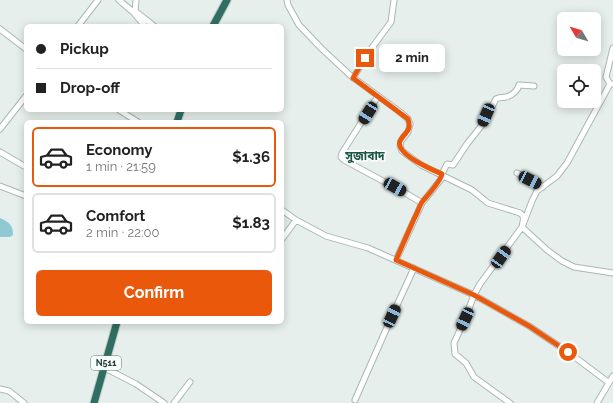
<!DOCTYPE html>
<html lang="en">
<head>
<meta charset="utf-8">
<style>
  body { margin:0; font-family:Raleway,"Noto Sans Bengali",sans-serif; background:#f6f6f6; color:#222; height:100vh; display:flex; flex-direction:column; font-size:15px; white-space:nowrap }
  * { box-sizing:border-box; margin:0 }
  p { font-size:13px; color:#767676 }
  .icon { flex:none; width:22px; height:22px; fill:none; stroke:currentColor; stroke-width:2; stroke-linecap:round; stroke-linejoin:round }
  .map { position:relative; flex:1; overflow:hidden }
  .details { position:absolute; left:24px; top:120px; width:260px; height:204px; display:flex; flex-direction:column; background:#fff; border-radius:6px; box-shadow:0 2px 10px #0003 }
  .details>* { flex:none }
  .hud { position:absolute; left:24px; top:24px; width:260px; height:88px; border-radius:6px; box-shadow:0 2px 10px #0003; display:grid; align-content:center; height:88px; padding:0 12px; background:#fff }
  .needle { width:26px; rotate:308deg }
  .tools { position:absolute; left:557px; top:12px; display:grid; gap:8px }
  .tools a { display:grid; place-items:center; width:44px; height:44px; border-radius:6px; background:#fff; box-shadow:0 2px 10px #0003; font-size:20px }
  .end { position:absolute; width:18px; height:18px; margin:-9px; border:5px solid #ea580c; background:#fff; box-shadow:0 0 0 2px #fff }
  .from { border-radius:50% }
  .bubble { position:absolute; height:28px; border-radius:6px; background:#fff; box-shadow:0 2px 10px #0003; font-size:13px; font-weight:700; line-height:28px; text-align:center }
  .car { position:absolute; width:12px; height:24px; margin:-12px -6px; border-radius:5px; box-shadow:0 0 3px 1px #0007; background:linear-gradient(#222 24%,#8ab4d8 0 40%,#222 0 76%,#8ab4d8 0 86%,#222 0) }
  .hud b { display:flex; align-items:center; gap:14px; height:38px; font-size:15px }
  .hud b+b { border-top:1px solid #e0e0e0 }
  .hud i { width:10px; height:10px; background:#222 }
  ul { padding:7px 0 0; list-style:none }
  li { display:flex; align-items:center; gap:12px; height:60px; margin:0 8px 6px; padding:0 4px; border:2px solid #e0e0e0; border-radius:6px }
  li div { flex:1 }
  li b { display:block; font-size:15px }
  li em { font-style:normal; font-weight:700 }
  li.selected { border-color:#ea580c }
  li>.icon { width:36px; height:36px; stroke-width:1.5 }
  .cta { display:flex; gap:8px; margin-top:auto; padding:8px 12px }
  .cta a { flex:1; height:46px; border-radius:6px; background:#ea580c; color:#fff; font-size:16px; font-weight:700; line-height:46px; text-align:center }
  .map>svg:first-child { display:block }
  .water { fill:#8ec9d4 }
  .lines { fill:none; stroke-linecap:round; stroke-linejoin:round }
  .minor-casing { stroke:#a8b8b2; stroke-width:7 }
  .highway-casing { stroke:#c2cac8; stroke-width:9 }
  .minor { stroke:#fff; stroke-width:5 }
  .highway { stroke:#2f6f62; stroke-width:7 }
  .route { stroke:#ea580c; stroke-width:5 }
  .labels { text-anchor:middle; stroke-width:4; stroke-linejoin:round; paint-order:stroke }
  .shield { fill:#f7fbf9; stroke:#637a73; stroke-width:1 }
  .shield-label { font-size:9px; font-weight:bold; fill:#24423a }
  .quarter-label { font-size:12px; font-weight:bold; fill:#1f5548; stroke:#f7fbf9 }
</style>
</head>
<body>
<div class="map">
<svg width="613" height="403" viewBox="0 0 613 403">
  <rect width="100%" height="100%" fill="#e6efeb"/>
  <path class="water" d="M0 218C9 222 13 225 13 235L10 237H0Z"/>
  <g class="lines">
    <defs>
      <path id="minor" d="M119 0 133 12 145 26
        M136 0 135 11 154 26
        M287 0 288 5 299 25 322 49 351 76 400 112 408 119 410 124 408 132 401 141 400 146 402 151 421 165 472 190 488 203 520 213 524 217 522 227 547 250 562 261 574 267 613 273
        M78 26 98 0
        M0 29 26 49
        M353 78 371 49 391 22 394 0
        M612 84H610L606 77 613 48
        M378 96 342 153 341 157 344 160 407 194 422 203 396 260
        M119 110 138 122
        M0 129 26 96
        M0 152 24 166H26
        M517 173 543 187
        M0 186 26 196
        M422 203 442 178V174L447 164 453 165 467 144 482 125 496 99C500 97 502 98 506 97 512 96 518 90 519 85L534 86
        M282 210 296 220 326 236 368 248 474 295 480 284 522 227 532 201 537 191 557 176 567 163 610 84
        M282 239 296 220
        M105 368 136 384 164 403
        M0 389 9 391 24 403
        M355 400 392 316 414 268
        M174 403 190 382
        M510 403 474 377 466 363 455 354 454 343 465 319 474 295 529 326 568 352 608 382
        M597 403 613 376"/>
      <path id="highway" d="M213 26 227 0
        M177 122 181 110
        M94 403 117 322"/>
    </defs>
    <use href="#minor" class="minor-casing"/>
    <use href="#highway" class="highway-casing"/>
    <use href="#minor" class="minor"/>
    <use href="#highway" class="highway"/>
  </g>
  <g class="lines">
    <path class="route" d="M365 58 353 78 408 119C412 132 405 131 400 141 395 154 433 170 442 174 441 181 427 196 422 202 419 207 417 214 414 219 408 233 402 246 396 260L474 295 529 326 568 352"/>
  </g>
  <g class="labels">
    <rect class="shield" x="91" y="356" width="30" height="14" rx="3"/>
    <g class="shield-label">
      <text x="106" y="366">N511</text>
    </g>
    <g class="quarter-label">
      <text x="365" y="160">সুজাবাদ</text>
    </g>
  </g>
</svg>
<div class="tools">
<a><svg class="needle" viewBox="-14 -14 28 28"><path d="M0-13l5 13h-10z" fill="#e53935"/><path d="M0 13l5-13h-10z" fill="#767676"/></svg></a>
<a><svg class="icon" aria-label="locate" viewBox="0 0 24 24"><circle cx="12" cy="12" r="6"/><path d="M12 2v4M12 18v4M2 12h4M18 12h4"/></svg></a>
</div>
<i class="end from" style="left:568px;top:352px"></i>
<i class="end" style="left:365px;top:58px"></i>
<div class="bubble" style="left:379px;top:44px;width:66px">2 min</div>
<i class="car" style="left:368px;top:113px;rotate:212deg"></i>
<i class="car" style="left:486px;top:115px;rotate:203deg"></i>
<i class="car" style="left:530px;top:180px;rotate:117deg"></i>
<i class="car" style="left:395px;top:187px;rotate:119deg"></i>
<i class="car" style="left:501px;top:257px;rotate:35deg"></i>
<i class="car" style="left:392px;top:316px;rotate:25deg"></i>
<i class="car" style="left:465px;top:319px;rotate:205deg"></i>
<div class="hud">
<b><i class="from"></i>Pickup</b>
<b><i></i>Drop-off</b>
</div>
<section class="details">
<ul>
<li class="selected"><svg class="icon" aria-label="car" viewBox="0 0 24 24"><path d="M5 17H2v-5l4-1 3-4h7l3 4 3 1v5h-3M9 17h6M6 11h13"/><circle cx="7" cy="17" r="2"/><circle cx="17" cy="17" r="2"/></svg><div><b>Economy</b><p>1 min · 21:59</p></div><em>$1.36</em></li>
<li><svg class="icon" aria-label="car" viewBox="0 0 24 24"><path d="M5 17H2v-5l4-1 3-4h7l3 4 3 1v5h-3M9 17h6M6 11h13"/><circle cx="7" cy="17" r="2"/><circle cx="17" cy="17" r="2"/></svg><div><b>Comfort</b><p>2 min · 22:00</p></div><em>$1.83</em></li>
</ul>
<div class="cta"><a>Confirm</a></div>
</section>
</div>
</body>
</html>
